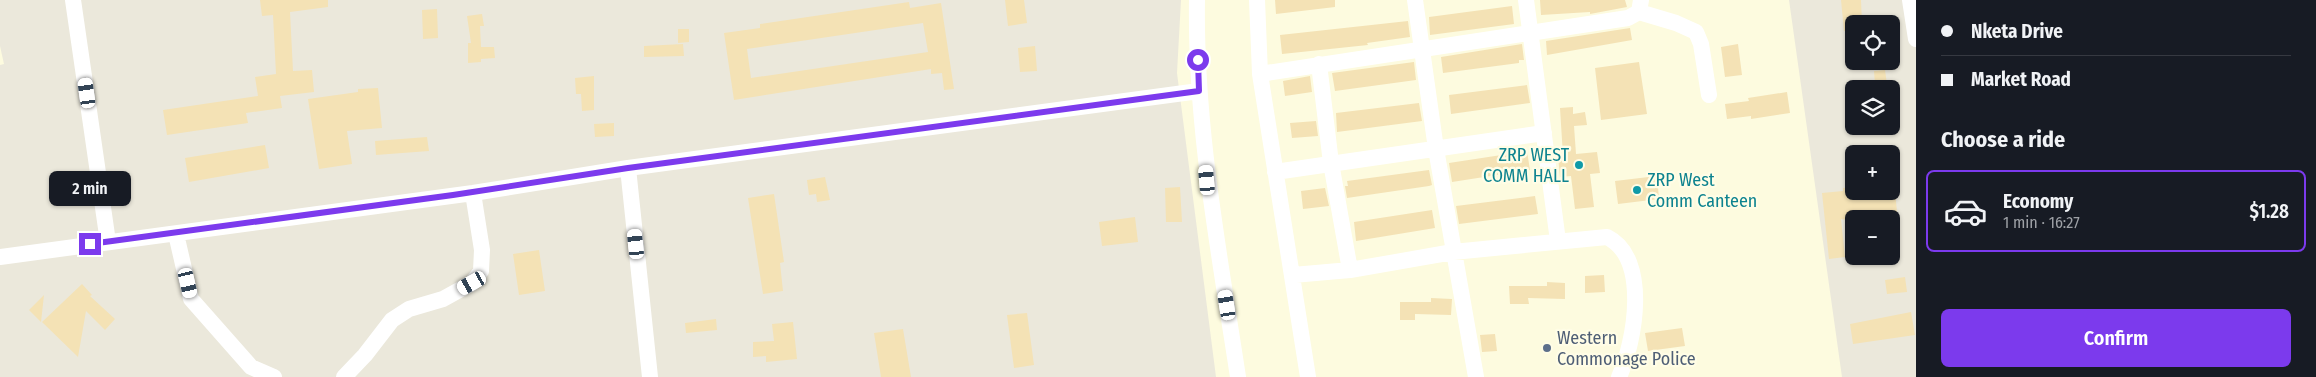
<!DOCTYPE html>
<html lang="en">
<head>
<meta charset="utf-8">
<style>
  body { margin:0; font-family:"Fira Sans Condensed",sans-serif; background:#242831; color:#f1f3f6; height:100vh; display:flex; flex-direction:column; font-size:19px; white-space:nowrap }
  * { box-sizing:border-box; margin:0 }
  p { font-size:16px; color:#9ea1a6 }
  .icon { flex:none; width:28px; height:28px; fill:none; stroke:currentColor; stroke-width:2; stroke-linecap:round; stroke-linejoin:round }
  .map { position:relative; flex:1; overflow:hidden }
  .panel { display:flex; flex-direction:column; background:#171b24; width:400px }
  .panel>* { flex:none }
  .banner { display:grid; align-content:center; height:110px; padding:0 25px; background:#171b24 }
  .tools { position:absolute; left:1845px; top:15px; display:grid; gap:10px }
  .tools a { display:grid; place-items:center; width:55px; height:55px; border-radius:8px; background:#171b24; box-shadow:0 1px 4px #0004; font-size:25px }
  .end { position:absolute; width:22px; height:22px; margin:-11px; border:6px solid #7c3aed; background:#fff; box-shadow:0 0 0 2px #fff }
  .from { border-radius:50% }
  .bubble { position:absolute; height:35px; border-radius:8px; background:#171b24; box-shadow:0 1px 4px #0004; font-size:16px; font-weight:600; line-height:35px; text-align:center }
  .car { position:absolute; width:15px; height:30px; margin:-15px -8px; border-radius:6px; box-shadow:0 0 4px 1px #0007; background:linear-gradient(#fff 24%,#345 0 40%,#fff 0 76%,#345 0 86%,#fff 0) }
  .banner b { display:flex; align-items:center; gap:18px; height:48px; font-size:19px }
  .banner b+b { border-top:1px solid #363941 }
  .banner i { width:12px; height:12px; background:#f1f3f6 }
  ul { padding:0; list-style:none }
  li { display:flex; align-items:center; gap:15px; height:82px; margin:0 10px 8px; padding:0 15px; border:2px solid transparent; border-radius:8px }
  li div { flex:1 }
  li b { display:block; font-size:19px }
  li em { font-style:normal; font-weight:600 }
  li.selected { border-color:#7c3aed }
  li>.icon { width:45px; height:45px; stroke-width:1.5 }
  h2 { padding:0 25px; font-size:22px; line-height:60px }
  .primary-button { display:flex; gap:10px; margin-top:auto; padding:10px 25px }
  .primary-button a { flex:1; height:58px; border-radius:8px; background:#7c3aed; color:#fff; font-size:20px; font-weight:600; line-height:58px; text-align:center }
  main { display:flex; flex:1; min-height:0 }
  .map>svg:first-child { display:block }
  .industrial { fill:#ebe8db; fill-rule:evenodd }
  .building { fill:#f4e2b5; fill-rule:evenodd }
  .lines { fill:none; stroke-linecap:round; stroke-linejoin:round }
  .minor { stroke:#fff; stroke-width:16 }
  .route { stroke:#7c3aed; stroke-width:6 }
  .culture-dot { fill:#0f9aa8; stroke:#fffde6; stroke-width:2 }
  .service-dot { fill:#5c6f8a; stroke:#fffde6; stroke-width:2 }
  .labels { text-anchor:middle; stroke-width:4.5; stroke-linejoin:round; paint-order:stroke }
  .culture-label { font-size:18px; fill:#0d838f; stroke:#fffde6; text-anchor:end }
  .service-label { font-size:18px; fill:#4e5e75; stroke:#fffde6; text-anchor:start }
</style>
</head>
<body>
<main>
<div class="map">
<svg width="1916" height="377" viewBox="0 0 1916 377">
  <rect width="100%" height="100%" fill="#fdfbdf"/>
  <path class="industrial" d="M0 0H1181L1177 73 1216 377H0V65L4 64 0 46Z
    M1789 0H1916V377H1842ZM1854 24H1891V61H1854ZM1854 89H1891V126H1854ZM1854 154H1891V191H1854ZM1854 219H1891V256H1854Z"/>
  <path class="building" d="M260 0H328V7L290 12 293 71 312 70 314 92 280 96 282 108 246 113 248 123 167 135 163 110 258 96 255 77 276 74 273 15 262 16Z
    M1005 0H1024L1027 23 1008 26Z
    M1275 0H1335V7L1276 14Z
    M1540 0H1625L1627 7 1590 14V12L1541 15Z
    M1841 0H1861L1862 24H1854V30L1844 31Z
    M909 2 910 8 941 3 954 89 944 90 942 73 931 74V69L734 100 724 33 760 28V24ZM923 23 928 52 751 78 747 49Z
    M1512 6 1514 24 1430 35 1429 17Z
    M437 9 438 38 423 39 422 10Z
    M482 14 484 26H480L481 47H494L495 58 481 59V62L468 63V43H471L467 16Z
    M1408 21 1410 37 1367 43 1368 45 1282 54 1280 35Z
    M1630 28 1632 40 1547 55 1546 41Z
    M678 29H689V42L678 43Z
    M683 44 684 56 644 57V46Z
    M1522 44 1524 60H1519V63L1443 73 1441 57Z
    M1738 44 1742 75 1725 77 1721 47Z
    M1035 46 1037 71 1020 72 1018 48Z
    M1414 62 1416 80 1335 91 1332 73Z
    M1639 62 1647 114 1601 120 1595 68Z
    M1885 70 1887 84 1875 85 1874 71Z
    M594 76V110L582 111 581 94H576L575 78Z
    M1310 76 1312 92 1285 96 1283 81Z
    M1527 85 1530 103 1451 114 1449 95Z
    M378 88 382 128 347 131 352 164 319 169 308 99 358 92V89Z
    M1787 92 1790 113 1751 119V116L1727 119 1725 104 1749 101 1748 98Z
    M1419 103 1422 121 1337 132 1336 113Z
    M1573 107V114L1585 112 1587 125 1574 126 1576 154 1597 152 1600 173 1590 174 1594 207 1575 209 1571 176 1560 177 1558 156H1563L1560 108Z
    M1316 121 1318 136 1292 138 1290 123Z
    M614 123V136L595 137 594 124Z
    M427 137 429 151 376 155 375 141Z
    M265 145 269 168 189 182 185 158Z
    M1527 151 1530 170 1452 182 1449 163Z
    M1429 170 1432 185 1429 186 1347 198 1345 186H1348L1347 181Z
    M1657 176 1659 199 1618 204 1615 181Z
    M825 177 830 200 817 202 816 194 809 195 807 180Z
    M1180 187 1182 222H1166L1165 188Z
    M1854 187V191H1895L1897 212 1854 217V221L1841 219 1845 257 1829 259 1822 193 1843 191V188Z
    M1325 188 1329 206 1303 209 1301 191Z
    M774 194 784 262 780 263 783 291 763 294 748 198Z
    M1535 196 1538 214 1459 224 1456 206Z
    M1432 210 1435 228 1356 241 1354 222Z
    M1135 217 1138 242 1102 246 1099 222Z
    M539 250 545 291 519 295 513 254Z
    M1604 275 1605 292 1585 293V276Z
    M1905 277 1907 292 1887 294 1885 280Z
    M1547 282 1565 283V299L1528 298 1529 304H1510L1509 286H1547Z
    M82 284 92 295 90 296 115 319 105 330 86 311 78 357 42 322Z
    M44 295 41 322 29 310Z
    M1431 298 1452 299 1451 315 1415 314V320H1400V302H1431Z
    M1911 312 1915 335 1853 344 1850 324Z
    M1027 313 1034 365 1014 368 1007 315Z
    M716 319 717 330 686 333 685 323Z
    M793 322 797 359 766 362V356L753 357V342L774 341 772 324Z
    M1682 328 1685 346 1648 351 1645 333Z
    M903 329 911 377H881L874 333Z
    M1495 334 1497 351 1482 352 1480 335Z"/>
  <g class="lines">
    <path class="minor" d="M73 0 108 242
      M1197 0C1195 127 1219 251 1238 377
      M1257 0 1260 74 1308 377
      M1415 0 1436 149 1476 377
      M1526 0 1558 241
      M1910 0 1916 39
      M1639 12 1676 23 1696 32 1701 44 1709 95
      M1319 64 1331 163 1350 270
      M1260 74 1628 18 1639 12 1641 0
      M628 168 650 377
      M1275 172 1544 133
      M176 234 191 299 251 367 274 377
      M0 257 473 193 628 168 1199 91
      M1293 275 1350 270 1453 252 1607 237C1650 258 1635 342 1619 377
      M344 377 365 355 392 320 409 309 443 299 472 283 481 271 482 250 473 193"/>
  </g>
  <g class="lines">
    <path class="route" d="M90 244 453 195 628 168 1199 91 1198 60"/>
  </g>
  <g class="culture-dot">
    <circle cx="1579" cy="165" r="5"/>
    <circle cx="1637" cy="190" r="5"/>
  </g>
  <circle class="service-dot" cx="1547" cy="348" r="5"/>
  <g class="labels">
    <g class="culture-label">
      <text x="1569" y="161">ZRP WEST<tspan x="1569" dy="21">COMM HALL</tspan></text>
      <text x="1647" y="186" text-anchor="start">ZRP West<tspan x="1647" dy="21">Comm Canteen</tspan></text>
    </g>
    <g class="service-label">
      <text x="1557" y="344">Western<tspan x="1557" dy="21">Commonage Police</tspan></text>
    </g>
  </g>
</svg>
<div class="tools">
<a><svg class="icon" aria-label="locate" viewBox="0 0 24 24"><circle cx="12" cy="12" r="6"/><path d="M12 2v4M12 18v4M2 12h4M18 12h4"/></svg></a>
<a><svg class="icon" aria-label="layers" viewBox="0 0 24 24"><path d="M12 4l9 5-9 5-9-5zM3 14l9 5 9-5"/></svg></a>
<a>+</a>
<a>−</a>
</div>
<i class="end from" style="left:1198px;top:60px"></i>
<i class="end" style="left:90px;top:244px"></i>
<div class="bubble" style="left:49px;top:171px;width:82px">2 min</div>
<i class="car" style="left:87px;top:93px;rotate:352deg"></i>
<i class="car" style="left:1207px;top:180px;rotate:355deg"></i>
<i class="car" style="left:636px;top:244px;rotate:354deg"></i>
<i class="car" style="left:188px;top:283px;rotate:167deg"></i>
<i class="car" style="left:472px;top:283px;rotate:241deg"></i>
<i class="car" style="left:1227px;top:305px;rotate:351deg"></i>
</div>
<section class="panel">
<div class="banner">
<b><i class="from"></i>Nketa Drive</b>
<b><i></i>Market Road</b>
</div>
<h2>Choose a ride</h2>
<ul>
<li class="selected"><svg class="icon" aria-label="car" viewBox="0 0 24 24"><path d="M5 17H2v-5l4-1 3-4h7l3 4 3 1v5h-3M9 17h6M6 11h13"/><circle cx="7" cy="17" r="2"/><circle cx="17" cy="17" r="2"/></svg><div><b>Economy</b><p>1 min · 16:27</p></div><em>$1.28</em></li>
</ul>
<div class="primary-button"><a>Confirm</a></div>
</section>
</main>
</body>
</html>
